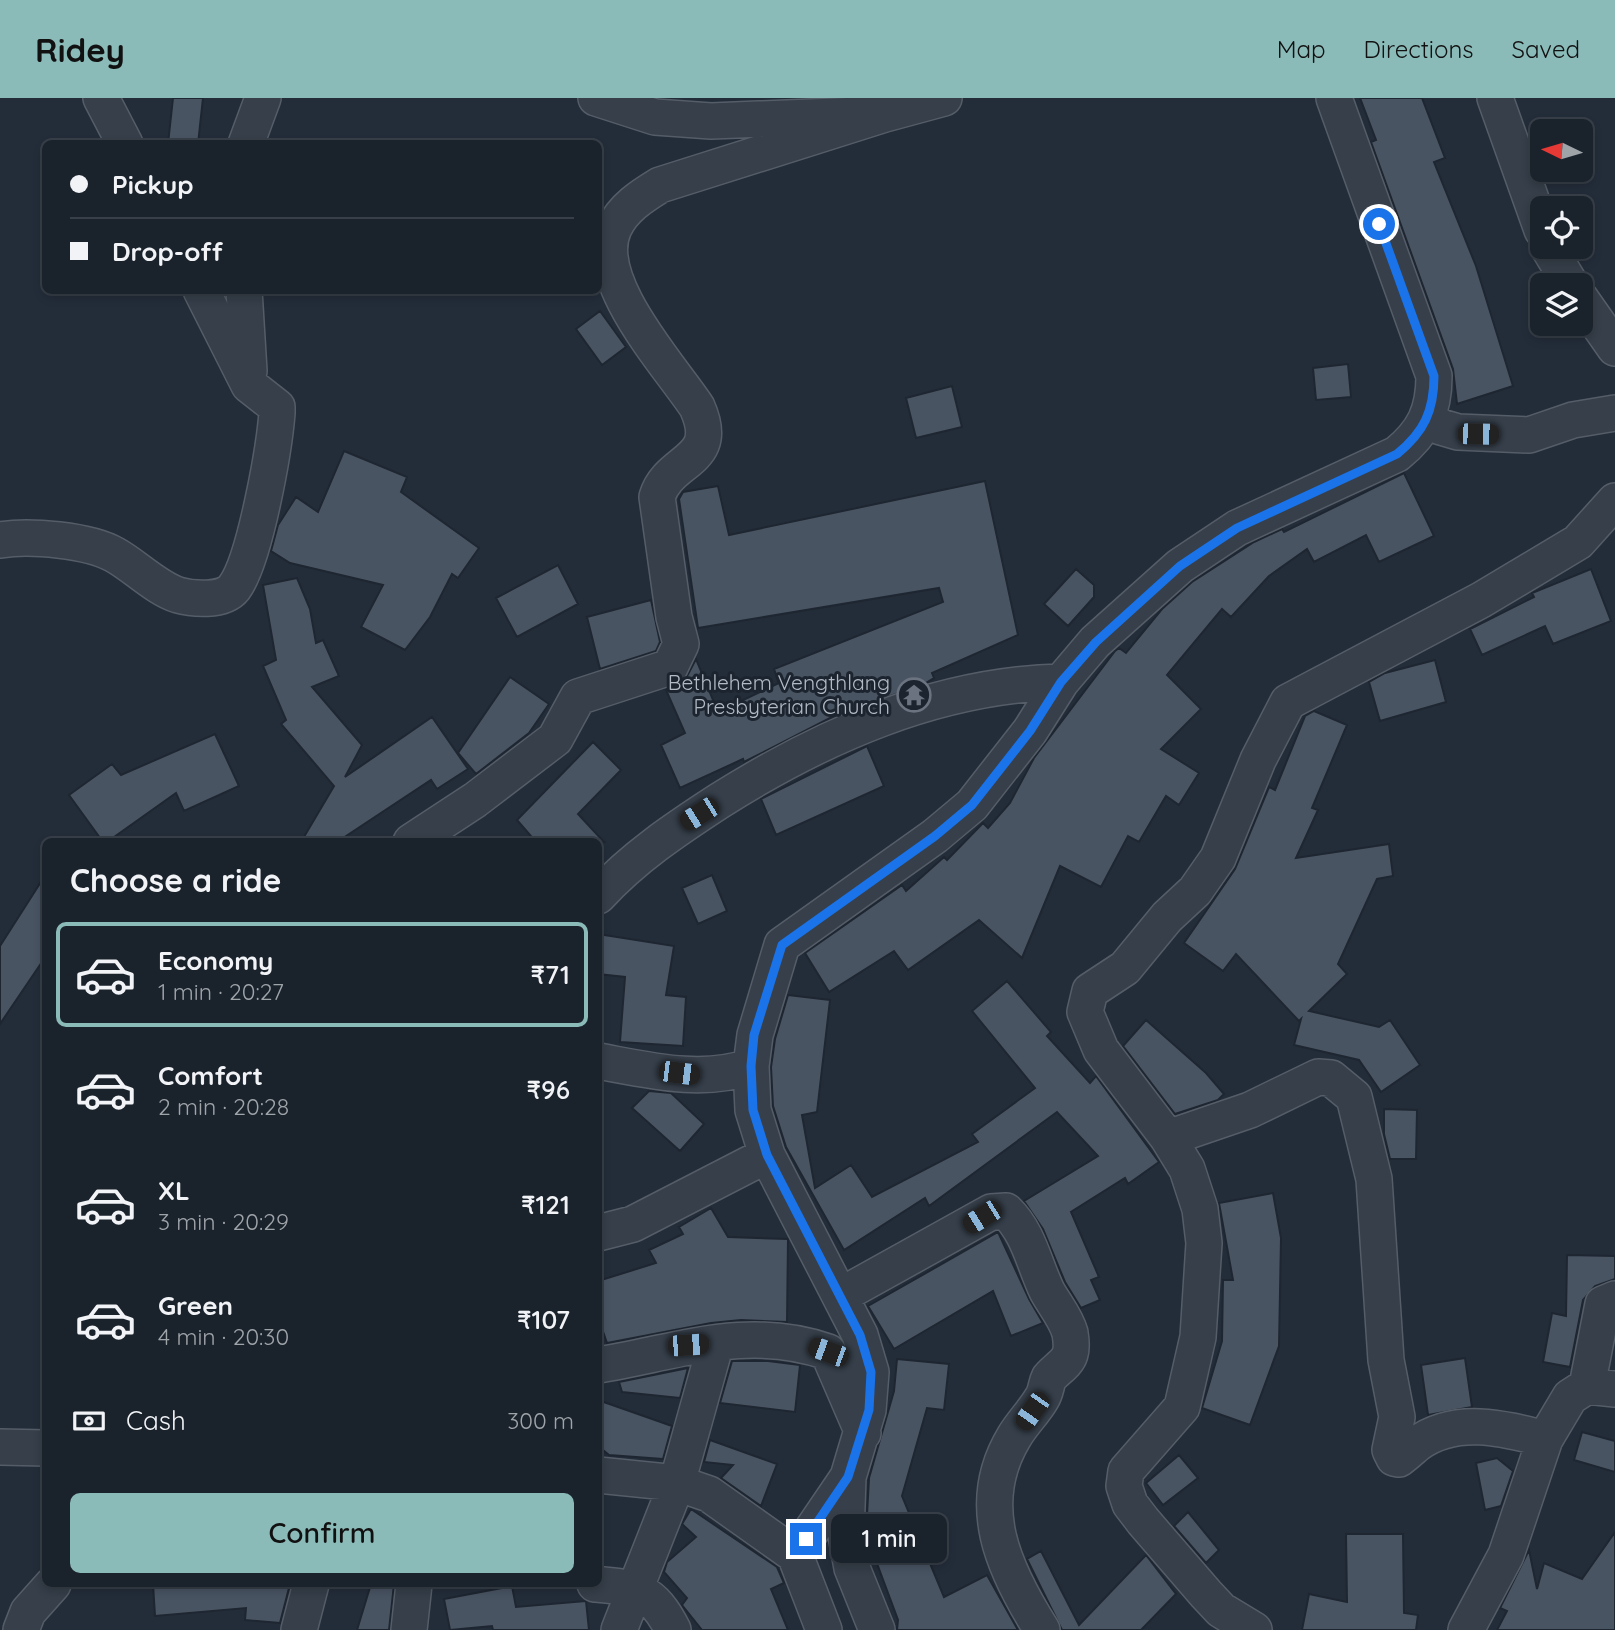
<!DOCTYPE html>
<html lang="en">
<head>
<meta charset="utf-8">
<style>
  body { margin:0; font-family:Quicksand,sans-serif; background:#272f38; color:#f1f3f6; height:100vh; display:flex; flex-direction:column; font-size:26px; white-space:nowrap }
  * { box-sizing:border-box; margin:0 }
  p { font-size:23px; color:#9fa4a9 }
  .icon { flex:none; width:38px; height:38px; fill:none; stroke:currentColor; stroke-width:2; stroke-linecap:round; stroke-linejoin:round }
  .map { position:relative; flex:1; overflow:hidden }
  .drawer { position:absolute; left:42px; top:740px; width:560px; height:749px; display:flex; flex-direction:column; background:#1a222c; border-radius:10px; box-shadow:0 4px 10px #0003,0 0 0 2px #383f48 }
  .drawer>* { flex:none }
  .guide { position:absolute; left:42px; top:42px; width:560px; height:154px; border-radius:10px; box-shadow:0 4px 10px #0003,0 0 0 2px #383f48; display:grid; align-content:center; height:154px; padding:0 28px; background:#1a222c }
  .needle { width:46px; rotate:275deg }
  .tools { position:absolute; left:1530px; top:21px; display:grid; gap:14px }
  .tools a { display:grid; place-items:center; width:63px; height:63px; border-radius:10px; background:#1a222c; box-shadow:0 4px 10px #0003,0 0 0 2px #383f48; font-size:35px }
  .end { position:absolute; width:32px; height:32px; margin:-16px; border:9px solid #1a73e8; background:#fff; box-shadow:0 0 0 4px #fff }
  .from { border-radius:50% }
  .bubble { position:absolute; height:49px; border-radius:10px; background:#1a222c; box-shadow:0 4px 10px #0003,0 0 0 2px #383f48; font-size:23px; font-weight:600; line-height:49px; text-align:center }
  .car { position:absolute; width:21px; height:42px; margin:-21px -10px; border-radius:9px; box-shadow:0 0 5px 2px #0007; background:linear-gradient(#222 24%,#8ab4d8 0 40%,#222 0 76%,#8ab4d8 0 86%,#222 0) }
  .guide b { display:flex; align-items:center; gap:24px; height:66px; font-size:26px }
  .guide b+b { border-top:2px solid #383f48 }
  .guide i { width:18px; height:18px; background:#f1f3f6 }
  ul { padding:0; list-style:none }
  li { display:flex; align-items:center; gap:21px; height:105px; margin:0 14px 10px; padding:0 14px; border:4px solid transparent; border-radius:10px }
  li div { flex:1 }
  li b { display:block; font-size:26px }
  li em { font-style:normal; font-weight:600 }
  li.active { border-color:#8bbbb9 }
  li>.icon { width:63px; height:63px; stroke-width:1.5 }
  h2 { padding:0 28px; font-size:32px; line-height:84px }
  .pay { display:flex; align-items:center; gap:18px; height:77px; padding:0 28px; font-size:26px }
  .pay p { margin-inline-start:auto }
  .cta { display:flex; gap:14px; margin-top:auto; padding:14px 28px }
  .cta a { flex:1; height:80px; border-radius:10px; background:#8bbbb9; color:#111; font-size:28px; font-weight:600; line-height:80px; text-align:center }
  header { display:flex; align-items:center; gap:42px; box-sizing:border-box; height:98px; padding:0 35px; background:#8bbbb9; color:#111 }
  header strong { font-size:33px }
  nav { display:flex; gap:38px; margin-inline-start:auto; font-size:24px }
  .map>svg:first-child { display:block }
  .building { fill:#495463; stroke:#1e2631; stroke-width:2 }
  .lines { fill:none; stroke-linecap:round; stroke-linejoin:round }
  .minor-casing { stroke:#555d68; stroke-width:38 }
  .minor { stroke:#363f4a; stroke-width:35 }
  .route { stroke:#1a73e8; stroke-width:9 }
  .labels { text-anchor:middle; stroke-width:6; stroke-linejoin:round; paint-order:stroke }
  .poi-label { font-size:21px; fill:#b2bac6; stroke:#1c242f; text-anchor:end }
</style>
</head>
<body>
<header>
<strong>Ridey</strong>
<nav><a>Map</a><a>Directions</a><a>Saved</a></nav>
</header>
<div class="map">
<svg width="1615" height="1532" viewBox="0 0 1615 1532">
  <rect width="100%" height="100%" fill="#232d3a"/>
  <path class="building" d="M173 0H203L198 46H168Z
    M1360 0H1422L1445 60 1434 64 1476 168 1513 288 1457 306 1453 271 1371 44 1376 42Z
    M600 213 626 249 602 267 576 231Z
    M1348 266 1351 299 1316 302 1313 270Z
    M952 288 962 329 916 340 906 300Z
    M344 353 407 379 401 394 479 450 458 480 452 476 430 519 405 552 361 529 383 487 290 465 271 453 278 427 296 399 318 414Z
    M1404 375 1434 438 1379 464 1366 437 1314 464 1307 451 1269 478 1231 519 1222 511 1167 577 1201 611 1161 651 1199 675 1179 707 1166 698 1139 744 1128 738 1101 789 1060 768 1022 860 979 822 908 872 894 853 829 894 805 855 902 787 906 793 944 759 947 762 983 725 988 730 1010 705 1034 660 1115 553 1119 550 1126 555 1162 511 1192 484 1254 444 1282 431 1284 434Z
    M985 383 1018 537 932 575 934 580 924 586 832 619 744 664 743 661 680 690 661 647 685 635 666 592 684 584 696 561 718 614 779 585 774 571 943 504 939 490 698 530 679 401 683 394 718 388 729 437Z
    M558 467 578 506 517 539 496 500Z
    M1076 471 1094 487V499L1068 528 1044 506Z
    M1591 471 1611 523 1553 546 1545 528 1482 557 1470 531 1534 499 1532 495Z
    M297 480 310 511 316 545 323 542 339 578 312 589 362 647 345 679 432 619 468 671 437 691 431 682 337 744H301L334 688 281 626 286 622 263 568 276 562 263 487Z
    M651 502 660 544 656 553 600 571 587 519Z
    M1435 562 1446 604 1380 623 1369 584 1385 575Z
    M510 579 549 606 529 635 476 676 458 655Z
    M1314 613 1347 627 1312 710 1318 712 1296 760 1389 746 1393 778 1377 781 1338 866 1347 876 1309 913 1379 929 1390 922 1420 967 1381 994 1359 962 1294 947 1301 921 1299 923 1236 856 1223 873 1184 845 1235 771 1269 689 1275 692 1305 618Z
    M215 636 239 688 184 713 176 695 107 744H103L69 697 112 666 121 677Z
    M593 644 621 672 578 716 604 744H536L517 722Z
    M867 648 884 688 776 737 761 701Z
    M46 776V858L0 926V848Z
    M712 777 727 813 698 826 682 790Z
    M598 836 674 848 666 897 686 899 683 948 620 944 625 879 598 876Z
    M1007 883 1051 934 1047 938 1090 985 1096 978 1159 1064 1128 1086 1125 1080 1071 1114 1099 1179 1091 1182 1100 1202 1081 1210 1065 1184 1043 1131 1024 1103 1098 1058 1057 1014 929 1108 925 1100 844 1152 786 1049 773 1008 771 969 775 941 788 897 830 902 817 1014 802 1017 815 1090 851 1067 872 1099 978 1044 972 1036 1035 990 972 913Z
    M1146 922 1206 975 1224 996 1218 1002 1175 1016 1123 948Z
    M649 993 671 995 704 1026 680 1053 632 1010Z
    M1384 1011 1417 1012 1416 1061H1390L1384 1036Z
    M1273 1095 1281 1140 1279 1248 1250 1327 1202 1310 1222 1243 1223 1182H1233L1219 1105Z
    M711 1110 728 1139 788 1141 787 1224 741 1222 711 1225 607 1245 598 1219V1183L656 1165 649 1152 683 1136 679 1129Z
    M998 1134 1029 1201 1043 1225 1011 1238 993 1193 894 1251 868 1208Z
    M1567 1157 1615 1158V1181L1595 1188 1583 1202 1570 1269 1543 1264 1552 1215 1566 1218Z
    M1465 1260 1472 1309 1428 1317 1421 1267Z
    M897 1261 949 1266 944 1312 927 1310 902 1398 944 1499 987 1477 1018 1532H897L898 1522 866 1436 869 1380 894 1293Z
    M732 1263H768L800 1267 795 1314 720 1305Z
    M688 1270 680 1300 622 1294 619 1284Z
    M598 1302 672 1328 663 1361 609 1357 598 1348Z
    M1582 1334 1615 1343V1374L1574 1362Z
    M710 1342 777 1366 761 1408 721 1380 733 1367 704 1364Z
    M1179 1357 1198 1380 1163 1407 1146 1385Z
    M1497 1360 1513 1373 1501 1408 1485 1412 1476 1365Z
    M691 1411 777 1469 784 1485 771 1491 788 1532H702L682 1507 687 1500 664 1474 667 1464 696 1439 682 1426Z
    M1188 1414 1219 1452 1206 1465 1174 1428Z
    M1615 1434V1532H1497L1507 1513 1500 1510 1529 1452 1537 1491 1544 1465 1582 1481Z
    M1346 1436H1403L1404 1515 1418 1517 1416 1532H1302L1309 1496 1347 1504Z
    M1041 1453 1079 1527 1146 1457 1176 1496 1141 1532H1062L1027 1461Z
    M153 1486H290L280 1525 245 1522 246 1510 155 1518Z
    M371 1486H394L389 1532H357Z
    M512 1488 516 1509 586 1503 589 1532H493L492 1528 450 1532 444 1501Z"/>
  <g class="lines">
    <defs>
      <path id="minor" d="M101 0 125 46
        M596 0 655 19 711 23 885 16 944 0
        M1495 0 1542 132
        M246 46 263 0
        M1548 149 1571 187
        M244 192 249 273
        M1580 200 1615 250
        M1428 321 1441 329 1458 334 1529 337 1573 322 1615 315
        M0 442C29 437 89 442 115 457 135 468 156 490 178 497 192 501 223 504 234 490 255 462 274 352 277 315V309L249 287 201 192
        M411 744 475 702 555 641 578 599 670 569 681 546 674 519 657 399C669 359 722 365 697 309 670 268 590 182 614 130 623 110 642 98 660 87L885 16
        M598 798C634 759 676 731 719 703 822 638 937 587 1061 584
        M598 963C648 972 703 986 751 968
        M1168 1040 1250 1012 1318 979 1331 980 1354 999 1374 1081 1386 1262 1397 1319 1390 1352 1394 1360 1399 1361C1406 1356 1411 1351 1417 1346 1455 1318 1503 1330 1545 1341
        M598 1135 633 1126 767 1057
        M840 1198 991 1114 1006 1113C1029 1135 1034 1166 1047 1193 1054 1206 1066 1220 1070 1235 1071 1241 1072 1250 1070 1256 1067 1266 1055 1272 1049 1280 1046 1286 1046 1294 1042 1300 1034 1314 1022 1325 1014 1339 973 1407 1004 1472 1042 1532
        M598 1267C678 1254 747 1226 828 1254L863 1335
        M1587 1288 1603 1206 1615 1201
        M0 1349 46 1350
        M598 1377 677 1385 709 1396 795 1457
        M848 1379 846 1437 852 1470 877 1532
        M595 1486C637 1490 652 1491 673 1532
        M21 1532 28 1514 53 1486
        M299 1532 311 1486
        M409 1532 414 1486
        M619 1532 677 1385 716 1245
        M824 1532 795 1457 848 1379 868 1312 871 1274 860 1237 767 1057 753 1012 751 968 755 937 782 847 935 738 972 707 1030 633 1061 584 1095 544 1180 468 1237 430 1397 356C1424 334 1434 313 1434 278L1334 0
        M1254 1532 1221 1512 1206 1496 1143 1423 1130 1406 1124 1388 1126 1373 1182 1309 1198 1239 1204 1145 1200 1111 1187 1071 1168 1040 1101 952 1085 914 1090 893 1125 870 1167 819 1195 793 1218 760 1258 662 1288 604 1481 502 1578 444 1615 403
        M1466 1532 1506 1457 1545 1341 1570 1299 1587 1288 1615 1291"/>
    </defs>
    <use href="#minor" class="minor-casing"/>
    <use href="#minor" class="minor"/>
  </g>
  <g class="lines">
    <path class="route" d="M806 1441 848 1379 869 1312 871 1274 860 1237 767 1057 753 1012 751 968 754 937 782 847 935 738 972 707 1030 633 1061 584 1096 544 1180 468 1237 430 1397 356C1424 334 1434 313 1434 278L1379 126"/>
  </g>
  <defs>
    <symbol id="temple-ring" viewBox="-11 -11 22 22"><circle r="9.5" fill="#1c242f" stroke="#6b7280" stroke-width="1.5"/><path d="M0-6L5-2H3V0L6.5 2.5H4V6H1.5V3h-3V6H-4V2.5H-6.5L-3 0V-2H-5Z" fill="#6b7280"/></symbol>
  </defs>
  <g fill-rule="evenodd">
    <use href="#temple-ring" x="895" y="578" width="38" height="38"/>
  </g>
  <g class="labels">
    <g class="poi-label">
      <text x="890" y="592">Bethlehem Vengthlang<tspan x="890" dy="24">Presbyterian Church</tspan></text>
    </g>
  </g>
</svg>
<div class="tools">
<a><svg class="needle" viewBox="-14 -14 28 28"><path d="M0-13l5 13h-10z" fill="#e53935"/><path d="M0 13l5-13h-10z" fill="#9fa4a9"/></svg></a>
<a><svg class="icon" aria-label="locate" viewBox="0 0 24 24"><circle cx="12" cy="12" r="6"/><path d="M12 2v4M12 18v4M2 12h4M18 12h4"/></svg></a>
<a><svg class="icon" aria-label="layers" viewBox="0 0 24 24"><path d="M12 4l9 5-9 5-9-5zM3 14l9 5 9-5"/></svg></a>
</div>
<i class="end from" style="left:1379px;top:126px"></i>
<i class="end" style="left:806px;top:1441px"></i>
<div class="bubble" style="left:831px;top:1416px;width:116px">1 min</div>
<i class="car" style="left:1478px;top:336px;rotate:91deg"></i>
<i class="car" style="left:699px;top:716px;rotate:238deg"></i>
<i class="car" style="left:679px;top:975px;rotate:97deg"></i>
<i class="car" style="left:982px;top:1119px;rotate:238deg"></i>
<i class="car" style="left:688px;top:1247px;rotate:86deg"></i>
<i class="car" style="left:828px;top:1254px;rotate:290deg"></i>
<i class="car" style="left:1032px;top:1313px;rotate:215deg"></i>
<div class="guide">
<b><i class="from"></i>Pickup</b>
<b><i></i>Drop-off</b>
</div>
<section class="drawer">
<h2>Choose a ride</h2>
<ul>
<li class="active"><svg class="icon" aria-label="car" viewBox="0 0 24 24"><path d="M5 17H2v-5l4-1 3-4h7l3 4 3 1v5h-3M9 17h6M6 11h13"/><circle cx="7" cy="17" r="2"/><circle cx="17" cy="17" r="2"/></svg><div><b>Economy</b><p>1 min · 20:27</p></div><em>₹71</em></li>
<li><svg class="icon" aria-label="car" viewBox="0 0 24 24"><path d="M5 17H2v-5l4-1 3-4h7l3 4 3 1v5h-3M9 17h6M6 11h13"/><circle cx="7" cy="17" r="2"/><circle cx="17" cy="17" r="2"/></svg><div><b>Comfort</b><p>2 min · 20:28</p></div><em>₹96</em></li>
<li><svg class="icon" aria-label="car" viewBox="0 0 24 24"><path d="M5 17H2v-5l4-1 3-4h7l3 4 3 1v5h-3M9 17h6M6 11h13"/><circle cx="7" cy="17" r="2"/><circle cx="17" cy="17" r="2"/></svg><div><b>XL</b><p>3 min · 20:29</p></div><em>₹121</em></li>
<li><svg class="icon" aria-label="car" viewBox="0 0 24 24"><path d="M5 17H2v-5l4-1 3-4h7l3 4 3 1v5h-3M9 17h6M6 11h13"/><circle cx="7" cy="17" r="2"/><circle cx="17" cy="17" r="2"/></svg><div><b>Green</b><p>4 min · 20:30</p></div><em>₹107</em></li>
</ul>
<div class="pay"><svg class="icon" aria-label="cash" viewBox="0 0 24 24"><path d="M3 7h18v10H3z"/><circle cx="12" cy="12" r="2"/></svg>Cash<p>300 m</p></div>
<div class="cta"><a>Confirm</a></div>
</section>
</div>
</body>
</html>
